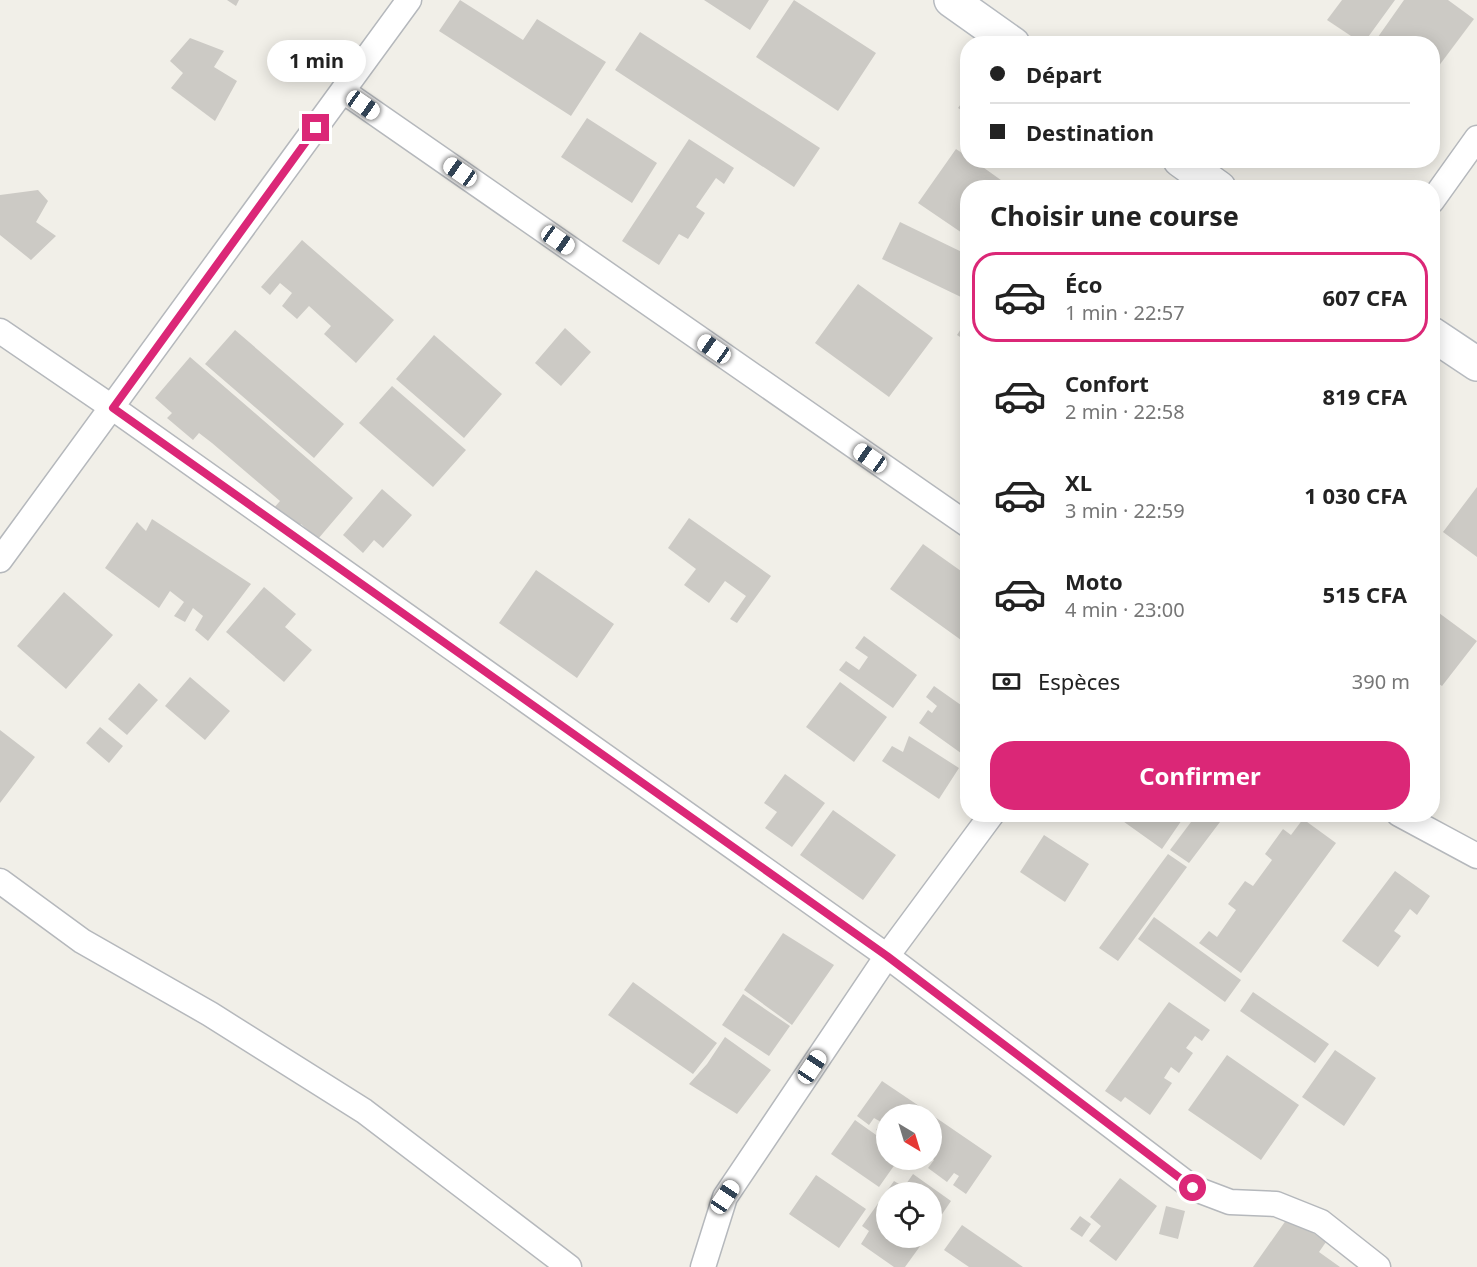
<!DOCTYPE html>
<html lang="fr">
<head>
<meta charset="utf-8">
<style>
  body { margin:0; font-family:"Noto Sans",sans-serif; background:#f6f6f6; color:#222; height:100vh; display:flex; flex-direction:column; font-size:22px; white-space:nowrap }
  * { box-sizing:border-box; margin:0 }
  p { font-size:20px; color:#767676 }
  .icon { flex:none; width:33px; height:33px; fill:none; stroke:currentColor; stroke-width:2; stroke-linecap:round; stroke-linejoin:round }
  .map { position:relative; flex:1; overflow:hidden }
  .panel { position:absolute; left:960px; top:180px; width:480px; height:642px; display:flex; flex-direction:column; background:#fff; border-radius:24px; box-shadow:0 3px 15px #0003 }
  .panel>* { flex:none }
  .hud { position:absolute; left:960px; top:36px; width:480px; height:132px; border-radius:24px; box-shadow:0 3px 15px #0003; display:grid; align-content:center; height:132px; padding:0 30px; background:#fff }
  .needle { width:39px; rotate:142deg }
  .controls { position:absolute; left:876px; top:1104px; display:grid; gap:12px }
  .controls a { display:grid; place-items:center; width:66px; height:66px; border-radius:50%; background:#fff; box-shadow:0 3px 15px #0003; font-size:30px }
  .end { position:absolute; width:27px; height:27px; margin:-14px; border:8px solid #db2777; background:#fff; box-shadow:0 0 0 3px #fff }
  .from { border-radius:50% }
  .bubble { position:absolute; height:42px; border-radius:21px; background:#fff; box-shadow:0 3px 15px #0003; font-size:20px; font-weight:700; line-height:42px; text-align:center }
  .car { position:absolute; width:18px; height:36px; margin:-18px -9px; border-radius:8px; box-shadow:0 0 4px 2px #0007; background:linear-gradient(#fff 24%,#345 0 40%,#fff 0 76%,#345 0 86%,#fff 0) }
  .hud b { display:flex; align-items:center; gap:21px; height:57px; font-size:22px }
  .hud b+b { border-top:2px solid #e0e0e0 }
  .hud i { width:15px; height:15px; background:#222 }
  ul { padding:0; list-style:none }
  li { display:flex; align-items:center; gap:18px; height:90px; margin:0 12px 9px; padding:0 18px; border:3px solid transparent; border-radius:24px }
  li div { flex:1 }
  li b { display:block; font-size:22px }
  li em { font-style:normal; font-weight:700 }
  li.current { border-color:#db2777 }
  li>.icon { width:54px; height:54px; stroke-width:1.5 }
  h2 { padding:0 30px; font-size:27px; line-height:72px }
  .pay { display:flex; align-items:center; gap:15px; height:66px; padding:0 30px; font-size:22px }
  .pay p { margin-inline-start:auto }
  .primary-button { display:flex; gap:12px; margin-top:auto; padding:12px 30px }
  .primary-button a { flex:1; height:69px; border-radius:24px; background:#db2777; color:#fff; font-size:24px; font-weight:700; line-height:69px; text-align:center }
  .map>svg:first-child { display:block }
  .building { fill:#cccac5 }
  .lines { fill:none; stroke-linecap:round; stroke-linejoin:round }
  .street-casing { stroke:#b5b8bc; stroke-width:27 }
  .secondary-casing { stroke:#b6babf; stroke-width:36 }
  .street { stroke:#fff; stroke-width:24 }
  .secondary { stroke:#fff; stroke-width:33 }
  .route { stroke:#db2777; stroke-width:8 }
</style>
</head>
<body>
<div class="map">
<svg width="1477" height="1267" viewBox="0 0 1477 1267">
  <rect width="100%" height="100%" fill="#f1efe8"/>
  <path class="building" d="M227 0H239L236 6Z
    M460 0 523 40 537 19 606 62 571 116 439 31Z
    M704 0H769L750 30Z
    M794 0 876 53 838 111 756 57Z
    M1342 0H1395L1363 44 1327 20Z
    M1404 0H1448L1474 19 1432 75V44H1373Z
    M640 32 820 148 794 187 615 70Z
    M190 38 224 51 214 67 237 81 215 121 171 88 183 73 170 61Z
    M968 94V114L958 108Z
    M587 118 657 163 632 203 561 157Z
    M689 139 734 168 724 184 716 178 696 207 705 213 688 239 679 234 659 265 622 241Z
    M956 149 968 157V160H973L1012 188H968V237L918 203Z
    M38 190 48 201 36 222 56 236 31 260 0 235V195Z
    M900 222 968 255V289L963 298 882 259Z
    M302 240 394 320 356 363 324 334 331 326 309 306 297 319 282 306 292 293 280 283 270 295 261 287Z
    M858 284 933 338 889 397 815 343Z
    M968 318V342L957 335Z
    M565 328 591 352 561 386 535 363Z
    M235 330 344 424 314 458 205 364Z
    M434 335 502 394 464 438 396 379Z
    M190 357 353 498 318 539 301 524 296 529 273 509 280 501 212 443 199 433 193 440 167 418 172 413 155 398Z
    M392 386 466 450 433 487 359 423Z
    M1477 487V557L1443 532Z
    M382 489 412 515 383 548 374 540 363 553 343 535Z
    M689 518 771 576 737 623 730 619 746 596 725 581 709 603 684 585 696 569 668 548Z
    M152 519 251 584 208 641 195 630 203 616 193 608 185 622 174 616 184 602 170 591 159 608 105 568 137 522 146 531Z
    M923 544 968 576V645L890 589Z
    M536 570 614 624 577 678 499 623Z
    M264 587 296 614 285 627 312 650 284 682 226 632Z
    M64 592 113 635 66 689 17 646Z
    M1439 613 1477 641 1442 686 1432 679V621Z
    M864 636 917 675 893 708 839 670 846 661 859 670 868 657 855 648Z
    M190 677 230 711 205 740 165 706Z
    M840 682 887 717 854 762 806 727Z
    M139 683 158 700 127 735 108 719Z
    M934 686 968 710V753L965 756 919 723 928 710 932 713 937 706 926 697Z
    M100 727 123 746 109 763 86 743Z
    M0 730 35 757 0 803Z
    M909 736 959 768 939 799 882 761 892 746 903 752Z
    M785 774 825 803 792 847 765 828 777 812 764 803Z
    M833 810 896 855 863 900 800 855Z
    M1113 814H1186L1162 849Z
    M1197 814H1226L1189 863 1170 850Z
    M1303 819 1336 843 1241 973 1199 943 1209 931 1217 937 1236 910 1228 904 1245 881 1253 886 1272 860 1265 854 1283 829 1291 835Z
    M1044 835 1089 864 1065 902 1020 872Z
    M1168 854 1187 867 1118 961 1099 948Z
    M1395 871 1430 896 1417 915 1410 909 1394 931 1401 936 1378 967 1342 941Z
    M1154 917 1241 980 1225 1002 1138 939Z
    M783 933 834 965 792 1025 744 990Z
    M633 982 717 1043 693 1074 608 1015Z
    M1253 992 1329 1044 1315 1063 1240 1011Z
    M743 994 790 1026 769 1056 722 1025Z
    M1169 1002 1210 1030 1202 1041 1195 1036 1186 1048 1193 1053 1179 1073 1171 1067 1164 1078 1172 1083 1150 1115 1125 1097 1121 1102 1105 1091Z
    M725 1037 771 1070 737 1114 689 1084 707 1064Z
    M1335 1050 1376 1078 1344 1126 1302 1097Z
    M1227 1055 1299 1105 1261 1160 1188 1110Z
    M882 1081 931 1114H886V1138L876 1130 881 1122 874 1118 869 1125 857 1116Z
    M932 1115 992 1156 966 1194 953 1185 959 1176 954 1173 947 1182 928 1168 934 1160 932 1158Z
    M855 1120 886 1142V1160H898L879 1187 831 1154Z
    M913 1174 951 1201 932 1229V1192H886V1238H926L905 1267H894L861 1244 869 1231 862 1226 894 1181 904 1187Z
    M816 1175 866 1209 839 1248 789 1214Z
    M1120 1178 1157 1206 1116 1261 1089 1241 1101 1226 1090 1217Z
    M1166 1206 1185 1211 1178 1239 1159 1234Z
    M1080 1216 1091 1224 1082 1237 1070 1229Z
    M1289 1216 1326 1242 1319 1252 1340 1267H1253Z
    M962 1225 1023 1267H969L944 1250Z"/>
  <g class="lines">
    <defs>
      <path id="street" d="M343 91 968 525
        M1432 201 1477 138
        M0 331 113 408 887 956 1193 1188 1230 1202 1276 1204 1321 1222 1378 1267
        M0 560 409 0
        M1399 814 1477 856
        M0 881 82 941 210 1014 364 1111 569 1267
        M703 1267 725 1197 887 956 992 814"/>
      <path id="secondary" d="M951 0 1013 44
        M1180 160 1219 188
        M1432 334 1477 364"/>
    </defs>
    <use href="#street" class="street-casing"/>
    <use href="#secondary" class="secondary-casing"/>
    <use href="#street" class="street"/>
    <use href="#secondary" class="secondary"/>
  </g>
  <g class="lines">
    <path class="route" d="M316 128 113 408 887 956 1193 1188"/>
  </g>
</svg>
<div class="controls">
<a><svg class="needle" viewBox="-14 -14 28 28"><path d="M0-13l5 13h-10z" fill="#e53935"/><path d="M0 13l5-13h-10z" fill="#767676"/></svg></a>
<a><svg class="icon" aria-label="locate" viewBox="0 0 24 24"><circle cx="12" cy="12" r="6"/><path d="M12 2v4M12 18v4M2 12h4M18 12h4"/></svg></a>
</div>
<i class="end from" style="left:1193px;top:1188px"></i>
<i class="end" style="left:316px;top:128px"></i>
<div class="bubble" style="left:267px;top:40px;width:99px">1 min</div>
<i class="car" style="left:363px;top:105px;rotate:125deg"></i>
<i class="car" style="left:460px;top:172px;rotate:305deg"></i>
<i class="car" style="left:558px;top:240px;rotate:125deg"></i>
<i class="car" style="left:714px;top:349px;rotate:305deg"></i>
<i class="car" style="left:870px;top:458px;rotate:305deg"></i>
<i class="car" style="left:812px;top:1067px;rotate:34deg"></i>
<i class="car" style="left:725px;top:1197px;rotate:34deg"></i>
<div class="hud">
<b><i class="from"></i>Départ</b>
<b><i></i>Destination</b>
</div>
<section class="panel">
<h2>Choisir une course</h2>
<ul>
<li class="current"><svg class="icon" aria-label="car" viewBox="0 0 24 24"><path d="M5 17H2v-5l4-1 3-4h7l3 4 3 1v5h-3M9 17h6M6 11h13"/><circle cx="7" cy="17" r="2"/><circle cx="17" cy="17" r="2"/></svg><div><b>Éco</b><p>1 min · 22:57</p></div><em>607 CFA</em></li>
<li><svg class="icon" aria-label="car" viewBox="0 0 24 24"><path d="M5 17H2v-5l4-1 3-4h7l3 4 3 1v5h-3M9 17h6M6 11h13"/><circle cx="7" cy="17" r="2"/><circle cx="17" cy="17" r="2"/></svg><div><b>Confort</b><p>2 min · 22:58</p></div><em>819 CFA</em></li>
<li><svg class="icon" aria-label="car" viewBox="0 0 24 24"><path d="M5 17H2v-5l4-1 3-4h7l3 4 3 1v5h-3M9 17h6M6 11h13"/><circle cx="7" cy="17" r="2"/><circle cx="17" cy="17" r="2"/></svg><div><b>XL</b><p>3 min · 22:59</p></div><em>1 030 CFA</em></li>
<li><svg class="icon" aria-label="car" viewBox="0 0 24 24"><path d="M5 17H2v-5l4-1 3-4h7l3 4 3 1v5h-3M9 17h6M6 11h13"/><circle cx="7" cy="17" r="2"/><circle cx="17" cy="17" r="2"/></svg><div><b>Moto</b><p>4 min · 23:00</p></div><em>515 CFA</em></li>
</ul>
<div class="pay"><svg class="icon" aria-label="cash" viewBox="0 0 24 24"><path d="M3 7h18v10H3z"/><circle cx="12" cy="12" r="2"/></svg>Espèces<p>390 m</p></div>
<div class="primary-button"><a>Confirmer</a></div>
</section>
</div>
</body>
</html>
